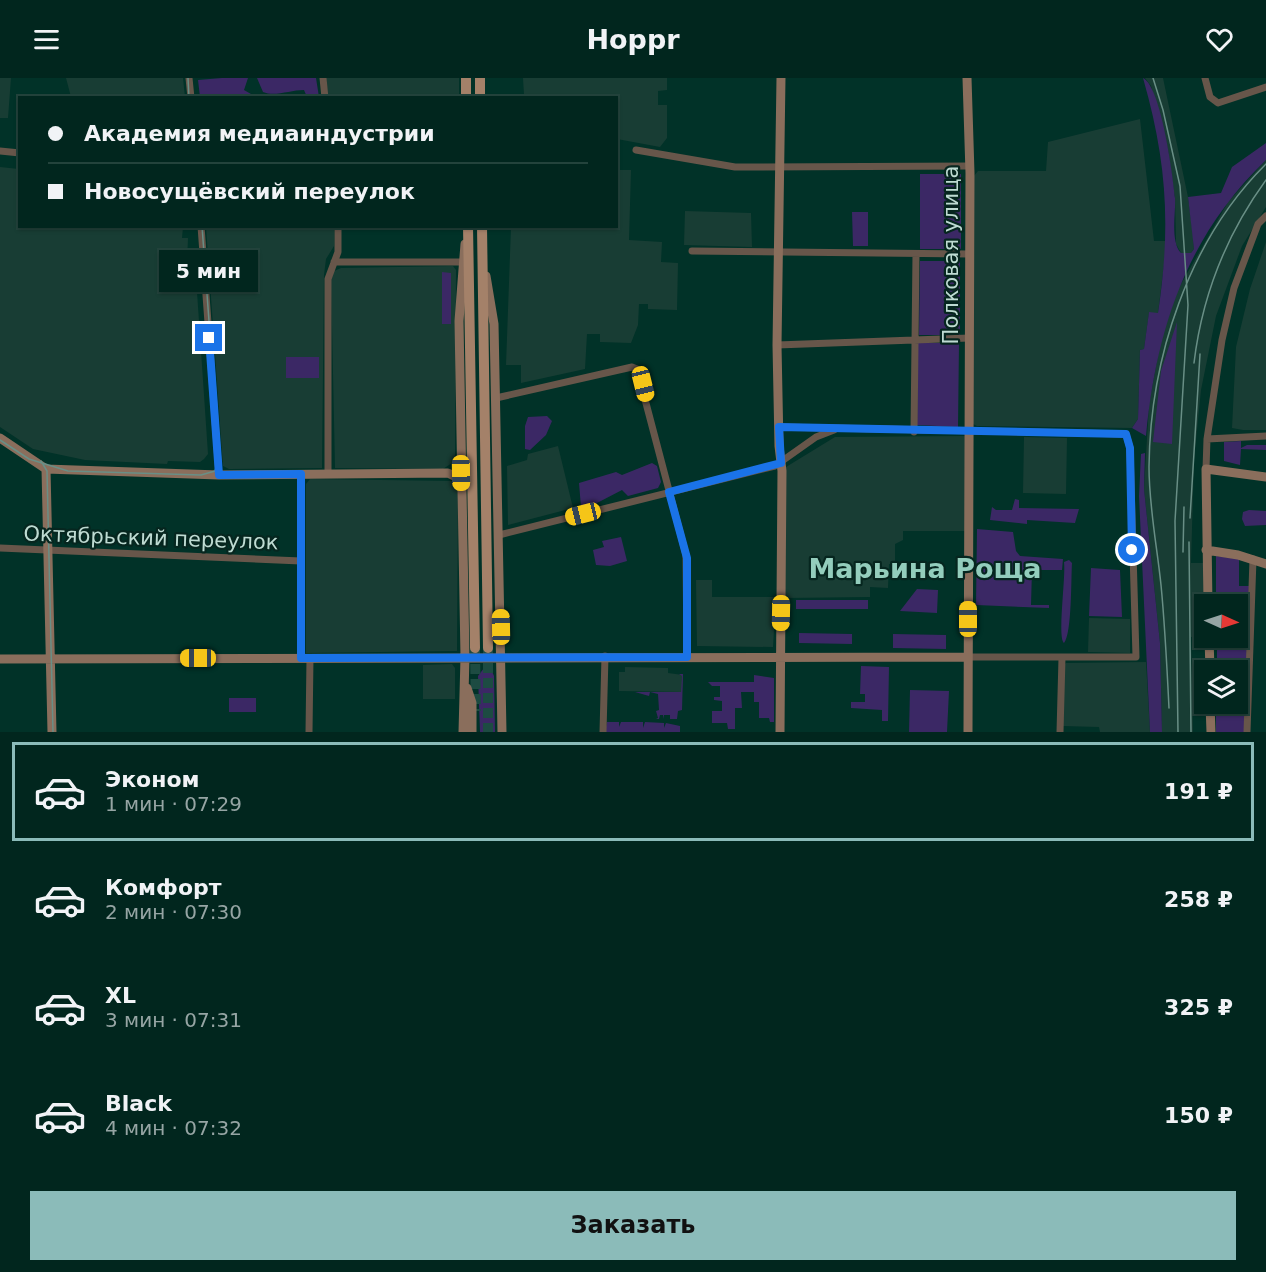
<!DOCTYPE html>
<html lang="ru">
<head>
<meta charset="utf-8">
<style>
  body { margin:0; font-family:"DejaVu Sans",sans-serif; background:#0b2e27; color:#f1f3f6; height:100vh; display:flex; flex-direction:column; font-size:22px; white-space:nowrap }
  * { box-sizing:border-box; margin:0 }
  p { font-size:20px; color:#96a5a4 }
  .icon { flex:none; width:33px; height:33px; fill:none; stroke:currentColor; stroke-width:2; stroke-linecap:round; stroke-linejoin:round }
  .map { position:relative; height:654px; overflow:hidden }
  .side { display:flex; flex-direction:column; background:#01261e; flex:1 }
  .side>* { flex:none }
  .top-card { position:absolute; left:18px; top:18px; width:600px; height:132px; border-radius:0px; box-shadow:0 2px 4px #0004,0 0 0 2px #23433c; display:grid; align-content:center; height:132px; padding:0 30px; background:#01261e }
  .needle { width:39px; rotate:93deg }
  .buttons { position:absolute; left:1194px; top:516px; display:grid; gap:12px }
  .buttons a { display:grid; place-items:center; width:54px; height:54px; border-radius:0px; background:#01261e; box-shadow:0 2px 4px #0004,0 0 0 2px #23433c; font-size:30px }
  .end { position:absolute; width:27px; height:27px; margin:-14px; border:8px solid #1a73e8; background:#fff; box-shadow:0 0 0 3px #fff }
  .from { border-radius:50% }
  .bubble { position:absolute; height:42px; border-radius:0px; background:#01261e; box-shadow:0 2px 4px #0004,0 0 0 2px #23433c; font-size:20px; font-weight:700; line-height:42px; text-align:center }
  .car { position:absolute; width:18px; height:36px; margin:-18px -9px; border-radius:8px; box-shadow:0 0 4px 2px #0007; background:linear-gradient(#f5c518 24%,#345 0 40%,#f5c518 0 76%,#345 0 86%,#f5c518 0) }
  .top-card b { display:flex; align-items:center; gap:21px; height:57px; font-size:22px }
  .top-card b+b { border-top:2px solid #23433c }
  .top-card i { width:15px; height:15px; background:#f1f3f6 }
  ul { padding:10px 0 0; list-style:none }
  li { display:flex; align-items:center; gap:18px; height:99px; margin:0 12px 9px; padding:0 18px; border:3px solid transparent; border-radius:0px }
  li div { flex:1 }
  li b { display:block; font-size:22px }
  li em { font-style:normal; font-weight:700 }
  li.on { border-color:#8bbbb9 }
  li>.icon { width:54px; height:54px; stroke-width:1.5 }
  .cta { display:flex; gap:12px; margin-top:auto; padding:12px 30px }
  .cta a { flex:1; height:69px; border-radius:0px; background:#8bbbb9; color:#111; font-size:24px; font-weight:700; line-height:69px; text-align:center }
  header { display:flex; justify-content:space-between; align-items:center; height:78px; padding:0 30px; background:#01261e; font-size:27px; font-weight:700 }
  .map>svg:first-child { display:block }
  .built { fill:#183d34 }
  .green { fill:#3b2865 }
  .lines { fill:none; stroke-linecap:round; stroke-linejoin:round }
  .primary-tunnel { stroke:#1d4b42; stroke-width:10; stroke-dasharray:10 5; stroke-linecap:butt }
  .street { stroke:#67564a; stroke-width:7 }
  .secondary { stroke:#8a6e5c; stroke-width:9 }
  .primary { stroke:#a48169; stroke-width:10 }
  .tram { stroke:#698f86; stroke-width:1.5 }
  .rail { stroke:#698f86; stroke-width:1.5 }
  .route { stroke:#1a73e8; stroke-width:8 }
  .labels { text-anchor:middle; stroke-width:4.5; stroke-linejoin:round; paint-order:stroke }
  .street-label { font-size:21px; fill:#bedbd2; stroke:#06261f }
  .district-label { font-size:27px; font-weight:bold; fill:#93cdbc; stroke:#06261f }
</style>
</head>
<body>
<header><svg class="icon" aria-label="menu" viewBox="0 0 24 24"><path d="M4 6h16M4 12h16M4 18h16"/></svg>Hoppr<svg class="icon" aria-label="heart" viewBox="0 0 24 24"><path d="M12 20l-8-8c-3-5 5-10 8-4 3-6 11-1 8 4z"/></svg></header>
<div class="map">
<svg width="1266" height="654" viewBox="0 0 1266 654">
  <rect width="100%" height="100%" fill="#013228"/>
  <path class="built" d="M0 0H11L8 40H0Z
    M66 0H183L185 19H139L138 17 71 19Z
    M326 0H459V19H328Z
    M523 0H667V12L658 13V27H667V60L660 69 617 61 616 20H539L538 16 524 17Z
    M1145 0H1163L1188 119 1193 156 1194 171 1191 175H1181L1176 166 1175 121 1168 72 1151 8Z
    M1140 41 1154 163H1167L1158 235H1149L1144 271 1140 272 1138 341 1132 350 977 348 973 346V99L978 93H1046L1048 64Z
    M1266 82V129L1242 168 1216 238 1201 312 1194 382 1191 485H1203L1204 555 1203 558 1191 559 1193 654H1162L1160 565 1144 411 1149 326 1161 261 1177 213 1228 124Z
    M0 89 19 91 20 148 183 149 182 160H188L187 185 196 199 208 376 204 381 200 384 168 383 167 386 85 382 33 371 0 349Z
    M617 92H631L629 162 662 164 661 184 678 185 677 232 648 231V226H639L638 247 631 265 600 264V256H587L585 291 521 305V287H506L511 149 616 148Z
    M685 133 751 135 752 169 684 167Z
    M206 149H334V168L326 181 324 197 322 390 229 391 223 388Z
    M1266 164V352H1243L1232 350 1236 269 1250 211Z
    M453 188 456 192 455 383 443 391 335 390 331 200 334 193 341 190Z
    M965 358 967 361 966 453H903V462L895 466V486H889L888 510 870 509V519L785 520 786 389 835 359Z
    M1024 359 1067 360 1066 416 1023 415Z
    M558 368 573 430 508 447 507 388 527 382 528 376Z
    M310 401 454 403 458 411 457 573 306 575V406Z
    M696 502H712V519H776L773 569 697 568Z
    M1089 540 1130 541V575L1088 574Z
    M1146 584 1150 654H1100L1099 649 1063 648 1062 588 1066 585Z
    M452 586 455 590V621H423V587Z
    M625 589 668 590V595L683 597 682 614 619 613V594H625Z"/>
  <path class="green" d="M222 0H248L244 12 251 16 200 19 198 2Z
    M257 0H316L319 19H307L304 12C290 12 275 19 263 14Z
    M1143 0C1161 8 1173 98 1175 120 1176 135 1170 163 1181 175H1191L1194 171 1188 119 1221 115 1232 89 1266 65V82C1187 158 1156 251 1146 358L1132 350 1138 341 1140 272 1144 271 1149 234 1158 235C1171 148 1167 84 1143 0Z
    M920 96H961V171H920Z
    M852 134H868V168H853Z
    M920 183H960V257H919Z
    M442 194 451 195V246H442Z
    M1177 244 1172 366 1153 364 1161 293Z
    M918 265H959L958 349 917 347Z
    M286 279H319V300H286Z
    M547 338 552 343 546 357 530 372 525 371V348L528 339Z
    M1241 363V370L1247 367H1266V372L1241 371 1240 387 1224 383V364Z
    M1145 375 1144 411 1160 565 1162 654H1150L1139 418 1141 376Z
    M652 385 657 388 661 404 658 410 628 418 622 412 597 425 581 429 579 405 616 394 622 397Z
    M1015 421 1019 422V430L1079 431 1075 445 1027 442V446L990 442 992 429 996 432H1012Z
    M1249 432 1266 433V447L1245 448 1242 441 1243 434Z
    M977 451 1013 454 1016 473 1020 478 1063 481 1062 492H1032L1031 527H1049V530L976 527Z
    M621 459 627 483 610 488 596 487 593 472 604 469 602 463Z
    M1216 478 1239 481V508H1249L1245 654H1216V626H1238V592H1217V560H1238V526H1216Z
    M1069 482 1072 485C1071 499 1072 556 1064 565 1057 560 1066 499 1064 484Z
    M1091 490 1120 492 1122 539 1089 538Z
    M917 511 938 512 937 535 900 533Z
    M796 522H868V531H796Z
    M799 555 852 556V566L799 565Z
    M893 556 946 557V571L893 570Z
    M861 588 889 589 888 643H882V632L851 630V624H865V616H860Z
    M484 590 491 591 494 598 495 654H480L478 598Z
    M679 596H683L682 632 678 633 677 641H670V637H664L663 641V637H660L659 641H656L658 640 656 633 659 632 658 616 650 614 649 618 635 614H681L682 598Z
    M754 597 774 600V644H770L769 640H759V624H754V614H741L742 630H735V651H728L727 645H712V633H722V623L714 622V619H720V608H712L708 604H754Z
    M910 612 949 613 947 654H909Z
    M229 620H256V634H229Z
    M607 644H619V649L621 644H643V650L645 644 664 645V650L666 645 680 648V654H605Z"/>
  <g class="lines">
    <path class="primary-tunnel" d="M488 570V654
      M475 571 476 633"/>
    <path class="street" d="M189 0 191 20
      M323 0 325 20
      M1205 0 1210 19 1218 25 1266 9
      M636 72 735 89 969 88
      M0 73 20 75
      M201 148 219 397
      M692 173 968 176
      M334 184H462
      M777 267 969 260
      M496 320 632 289 637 291 686 477 687 579
      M779 349 1126 356 1130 370 1136 579H968
      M914 354 916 176
      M1207 361 1266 358
      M1206 391 1207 361 1222 262 1234 210 1258 146 1266 138
      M301 396V580
      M328 396V201L338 174V148
      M499 457 775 388 816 359 834 352
      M0 470 301 483
      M309 654 310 580
      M603 654 605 578
      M1060 654 1062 580
      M1247 654 1253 481"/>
    <path class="secondary" d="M967 0 970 95 968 654
      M486 198 494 246 502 654
      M0 360 46 391 219 397 448 395 456 399 461 407
      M46 391 52 654
      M1206 472 1238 477 1266 486
      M1208 526 1206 391 1266 399
      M1209 560 1210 592
      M0 581 968 579
      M467 610 472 625V654
      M1210 626 1211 654
      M463 654 465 579 459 243 465 166
      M780 654 782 393 779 368 777 267 781 0"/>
    <path class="primary" d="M466 0V20
      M480 0V20
      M468 148 475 570
      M482 148 488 570"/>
    <path class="tram" d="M188 0 189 20
      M0 362 29 381 68 393 201 397 215 393 219 379 202 148
      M41 383 47 393 53 654"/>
    <path class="rail" d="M1153 0 1163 32 1180 108 1188 227 1175 443 1178 654
      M1194 285C1202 218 1226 157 1266 102
      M1190 440 1200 276
      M1189 464 1191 654
      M1183 474 1184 429
      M1169 630C1167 589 1165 548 1161 507 1157 468 1149 429 1149 389 1150 281 1188 163 1266 86"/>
  </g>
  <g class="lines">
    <path class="route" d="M209 260 219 397 301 396V580L687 579V480L669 414 781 385 779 349 1126 356 1130 370 1132 472"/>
  </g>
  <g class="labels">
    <g class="street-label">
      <text transform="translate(951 177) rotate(-90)" y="7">Полковая улица</text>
      <text transform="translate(151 460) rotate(2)" y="7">Октябрьский переулок</text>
    </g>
    <g class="district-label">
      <text x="925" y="500">Марьина Роща</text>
    </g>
  </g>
</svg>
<div class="buttons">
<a><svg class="needle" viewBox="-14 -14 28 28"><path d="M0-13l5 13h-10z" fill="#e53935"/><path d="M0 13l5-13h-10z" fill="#96a5a4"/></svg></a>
<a><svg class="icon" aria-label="layers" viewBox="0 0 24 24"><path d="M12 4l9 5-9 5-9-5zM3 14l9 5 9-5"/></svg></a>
</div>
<i class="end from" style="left:1132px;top:472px"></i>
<i class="end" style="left:209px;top:260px"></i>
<div class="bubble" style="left:159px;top:172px;width:99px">5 мин</div>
<i class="car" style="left:643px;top:306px;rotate:166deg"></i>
<i class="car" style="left:461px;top:395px;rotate:179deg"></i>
<i class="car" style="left:583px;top:436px;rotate:256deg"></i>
<i class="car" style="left:781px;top:535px;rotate:181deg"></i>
<i class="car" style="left:968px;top:541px;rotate:0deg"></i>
<i class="car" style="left:501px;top:549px;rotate:359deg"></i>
<i class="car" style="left:198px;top:580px;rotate:270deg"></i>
<div class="top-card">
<b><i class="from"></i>Академия медиаиндустрии</b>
<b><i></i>Новосущёвский переулок</b>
</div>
</div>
<section class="side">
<ul>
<li class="on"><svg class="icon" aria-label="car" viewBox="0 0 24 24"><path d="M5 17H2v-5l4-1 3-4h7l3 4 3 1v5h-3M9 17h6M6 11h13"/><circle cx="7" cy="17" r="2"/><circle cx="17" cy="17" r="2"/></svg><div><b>Эконом</b><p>1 мин · 07:29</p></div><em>191 ₽</em></li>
<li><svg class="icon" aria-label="car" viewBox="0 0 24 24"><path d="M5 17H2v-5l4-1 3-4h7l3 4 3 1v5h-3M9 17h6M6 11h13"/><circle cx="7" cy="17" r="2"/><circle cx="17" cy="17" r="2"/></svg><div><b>Комфорт</b><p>2 мин · 07:30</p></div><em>258 ₽</em></li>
<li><svg class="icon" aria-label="car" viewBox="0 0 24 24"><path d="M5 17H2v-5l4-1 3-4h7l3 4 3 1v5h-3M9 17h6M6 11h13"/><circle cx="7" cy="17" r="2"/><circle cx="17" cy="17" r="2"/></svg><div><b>XL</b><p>3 мин · 07:31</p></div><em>325 ₽</em></li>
<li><svg class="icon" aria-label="car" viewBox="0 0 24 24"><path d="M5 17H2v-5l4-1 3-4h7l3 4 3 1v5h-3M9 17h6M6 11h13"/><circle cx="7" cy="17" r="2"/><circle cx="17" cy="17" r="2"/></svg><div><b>Black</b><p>4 мин · 07:32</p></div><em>150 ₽</em></li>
</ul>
<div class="cta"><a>Заказать</a></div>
</section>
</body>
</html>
